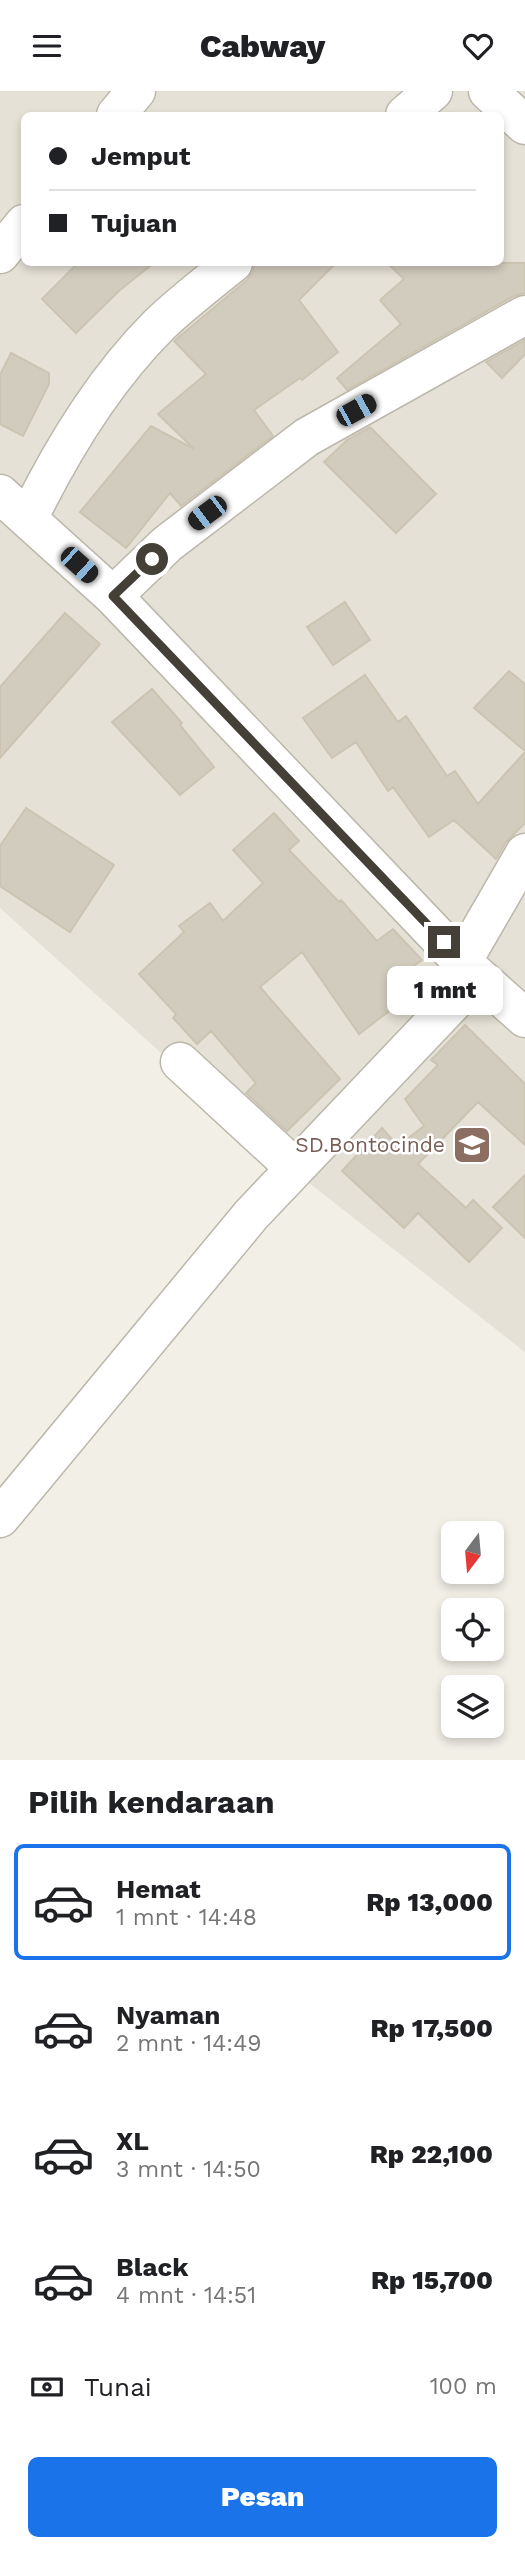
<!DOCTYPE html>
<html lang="id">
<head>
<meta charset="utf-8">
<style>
  body { margin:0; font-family:"Work Sans",sans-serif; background:#f6f6f6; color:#202124; height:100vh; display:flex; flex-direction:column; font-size:26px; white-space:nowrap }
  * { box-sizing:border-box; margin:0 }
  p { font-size:23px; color:#757577 }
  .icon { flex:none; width:38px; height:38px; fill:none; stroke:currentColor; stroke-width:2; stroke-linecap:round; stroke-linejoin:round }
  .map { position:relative; height:1669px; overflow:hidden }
  .details { display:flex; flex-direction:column; background:#fff; flex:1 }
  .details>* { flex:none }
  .top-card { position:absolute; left:21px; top:21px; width:483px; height:154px; border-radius:10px; box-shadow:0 4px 10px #0003; display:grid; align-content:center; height:154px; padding:0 28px; background:#fff }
  .needle { width:46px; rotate:196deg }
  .buttons { position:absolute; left:441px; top:1430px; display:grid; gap:14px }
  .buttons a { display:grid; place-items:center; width:63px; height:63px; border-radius:10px; background:#fff; box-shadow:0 4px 10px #0003; font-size:35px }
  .end { position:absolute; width:32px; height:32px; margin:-16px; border:9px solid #444037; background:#fff; box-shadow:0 0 0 4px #fff }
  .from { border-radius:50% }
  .bubble { position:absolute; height:49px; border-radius:10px; background:#fff; box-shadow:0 4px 10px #0003; font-size:23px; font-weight:800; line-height:49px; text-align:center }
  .car { position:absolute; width:21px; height:42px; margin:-21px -10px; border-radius:9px; box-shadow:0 0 5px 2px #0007; background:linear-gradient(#222 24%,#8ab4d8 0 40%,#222 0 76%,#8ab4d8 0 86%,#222 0) }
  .top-card b { display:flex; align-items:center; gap:24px; height:66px; font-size:26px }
  .top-card b+b { border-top:2px solid #e0e0e0 }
  .top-card i { width:18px; height:18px; background:#202124 }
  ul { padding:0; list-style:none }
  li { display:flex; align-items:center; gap:21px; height:116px; margin:0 14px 10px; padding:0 14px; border:4px solid transparent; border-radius:10px }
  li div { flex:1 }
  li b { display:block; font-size:26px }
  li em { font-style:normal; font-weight:800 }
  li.active { border-color:#1a73e8 }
  li>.icon { width:63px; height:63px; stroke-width:1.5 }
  h2 { padding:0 28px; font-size:32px; line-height:84px }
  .pay { display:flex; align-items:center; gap:18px; height:77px; padding:0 28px; font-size:26px }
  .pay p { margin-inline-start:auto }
  .button { display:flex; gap:14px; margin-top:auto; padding:14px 28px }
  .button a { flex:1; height:80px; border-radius:10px; background:#1a73e8; color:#fff; font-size:28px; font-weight:800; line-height:80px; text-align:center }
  header { display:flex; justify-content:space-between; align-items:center; height:91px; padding:0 28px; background:#fff; font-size:32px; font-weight:800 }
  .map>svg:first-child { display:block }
  .residential { fill:#e5e1d6; fill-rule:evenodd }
  .building { fill:#d2ccbe; stroke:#ccc4b2; stroke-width:2 }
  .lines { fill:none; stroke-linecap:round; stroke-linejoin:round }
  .minor-casing { stroke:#bcb7ab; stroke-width:41 }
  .minor { stroke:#fff; stroke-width:38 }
  .route { stroke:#444037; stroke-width:9 }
  .labels { text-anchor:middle; stroke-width:5; stroke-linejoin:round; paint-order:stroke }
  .education-label { font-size:21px; fill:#785e54; stroke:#fff; text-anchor:end }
</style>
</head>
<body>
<header><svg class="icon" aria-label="menu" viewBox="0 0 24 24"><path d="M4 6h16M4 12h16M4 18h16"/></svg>Cabway<svg class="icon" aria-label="heart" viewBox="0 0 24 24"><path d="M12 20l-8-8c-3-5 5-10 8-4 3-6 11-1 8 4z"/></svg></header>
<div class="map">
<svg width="525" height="1669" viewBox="0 0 525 1669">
  <rect width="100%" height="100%" fill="#f2efe7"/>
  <path class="residential" d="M0 0H525V1261L281 1070 0 817ZM24 24H500V172H24Z"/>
  <path class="building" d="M78 172H154L120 199 76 242 42 208Z
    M254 172H336L299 209 338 261 302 289 300 287 254 319 273 345 181 415 170 402 126 457 80 421 151 335 194 358 158 323 206 283 174 250 247 189 253 181Z
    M387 172H525V202L514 205 347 299 337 287 401 233 380 209 404 188Z
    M525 249V263L502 287 486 271Z
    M11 262 49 282V293L23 345 0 333V284Z
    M370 336 436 403 396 442 324 371 347 349Z
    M345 511 370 549 333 574 307 536Z
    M65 522 100 553 0 667V596Z
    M509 580 525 593V660L474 617Z
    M365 584 398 631 406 625 447 685 455 680 478 713 525 661V732L506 751 496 768 454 729 429 746 393 696 388 700 356 651 332 667 303 627Z
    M152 598 182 632 180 634 214 676 180 704 112 631Z
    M26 717 114 774 70 841 0 795V755Z
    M274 722 299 750 289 759 339 811 341 809 377 850 393 838 422 869 409 878 422 895 359 943 302 861 260 896 340 988 287 1040 246 1002 256 992 211 940 197 953 173 927 176 923 139 883 184 841 179 835 210 812 223 830 263 792 233 759Z
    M465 934 525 993V1054L478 1011 418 1073 466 1117 473 1109 502 1137 469 1171 418 1122 404 1137 342 1080 382 1037 398 1055 424 1035 405 1008 438 974 431 969Z
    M525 1084V1147L493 1116Z"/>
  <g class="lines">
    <defs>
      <path id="minor" d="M488 0 525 34
        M116 24 136 0
        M405 24 433 0
        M0 163 24 133
        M0 403 113 505 462 871 525 927
        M28 428C62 358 104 289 159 234 182 212 208 192 233 172
        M113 505 167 453 307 346 525 224
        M462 871 525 762
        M180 971 295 1077
        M0 1427 251 1124 478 885"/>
    </defs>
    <use href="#minor" class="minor-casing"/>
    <use href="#minor" class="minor"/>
  </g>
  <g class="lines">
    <path class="route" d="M152 468 113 505 444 851"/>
  </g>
  <defs>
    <symbol id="school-square" viewBox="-11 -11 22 22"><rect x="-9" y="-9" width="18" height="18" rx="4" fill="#8d6e63" stroke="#fff"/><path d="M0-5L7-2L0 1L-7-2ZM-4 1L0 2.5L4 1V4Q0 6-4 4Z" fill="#fff"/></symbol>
  </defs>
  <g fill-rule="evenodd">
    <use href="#school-square" x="450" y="1032" width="44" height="44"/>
  </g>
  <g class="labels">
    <g class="education-label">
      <text x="445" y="1061">SD.Bontocinde</text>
    </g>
  </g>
</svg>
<div class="buttons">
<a><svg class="needle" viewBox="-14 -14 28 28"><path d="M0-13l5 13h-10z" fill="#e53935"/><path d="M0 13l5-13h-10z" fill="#757577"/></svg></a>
<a><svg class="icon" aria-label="locate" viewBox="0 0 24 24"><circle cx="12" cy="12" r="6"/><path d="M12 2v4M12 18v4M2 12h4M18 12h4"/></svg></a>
<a><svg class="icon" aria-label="layers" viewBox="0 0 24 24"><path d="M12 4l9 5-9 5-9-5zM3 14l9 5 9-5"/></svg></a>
</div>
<i class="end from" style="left:152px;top:468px"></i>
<i class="end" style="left:444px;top:851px"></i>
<div class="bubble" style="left:387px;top:875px;width:116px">1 mnt</div>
<i class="car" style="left:356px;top:319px;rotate:61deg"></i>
<i class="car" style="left:207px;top:422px;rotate:233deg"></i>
<i class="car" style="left:79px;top:474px;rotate:132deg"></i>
<div class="top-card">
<b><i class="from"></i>Jemput</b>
<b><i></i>Tujuan</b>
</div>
</div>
<section class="details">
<h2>Pilih kendaraan</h2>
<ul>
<li class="active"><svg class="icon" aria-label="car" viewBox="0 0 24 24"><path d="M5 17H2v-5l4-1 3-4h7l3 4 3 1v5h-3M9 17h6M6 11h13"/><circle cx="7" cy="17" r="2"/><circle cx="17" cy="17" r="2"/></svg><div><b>Hemat</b><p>1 mnt · 14:48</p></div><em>Rp 13,000</em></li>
<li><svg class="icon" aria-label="car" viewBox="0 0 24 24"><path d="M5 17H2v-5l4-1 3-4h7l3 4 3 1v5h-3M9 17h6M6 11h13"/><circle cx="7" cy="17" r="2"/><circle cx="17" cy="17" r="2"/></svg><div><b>Nyaman</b><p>2 mnt · 14:49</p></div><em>Rp 17,500</em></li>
<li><svg class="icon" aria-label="car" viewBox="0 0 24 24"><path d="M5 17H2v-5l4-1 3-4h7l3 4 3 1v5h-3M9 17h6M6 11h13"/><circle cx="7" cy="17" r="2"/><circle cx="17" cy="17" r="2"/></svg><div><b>XL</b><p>3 mnt · 14:50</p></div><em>Rp 22,100</em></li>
<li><svg class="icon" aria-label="car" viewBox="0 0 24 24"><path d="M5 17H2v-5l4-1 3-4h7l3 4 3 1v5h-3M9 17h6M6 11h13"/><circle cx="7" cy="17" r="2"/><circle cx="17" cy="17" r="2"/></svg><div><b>Black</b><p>4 mnt · 14:51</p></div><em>Rp 15,700</em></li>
</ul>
<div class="pay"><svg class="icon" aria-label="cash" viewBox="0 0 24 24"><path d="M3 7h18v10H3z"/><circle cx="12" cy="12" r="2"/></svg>Tunai<p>100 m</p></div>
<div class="button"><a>Pesan</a></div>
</section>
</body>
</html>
